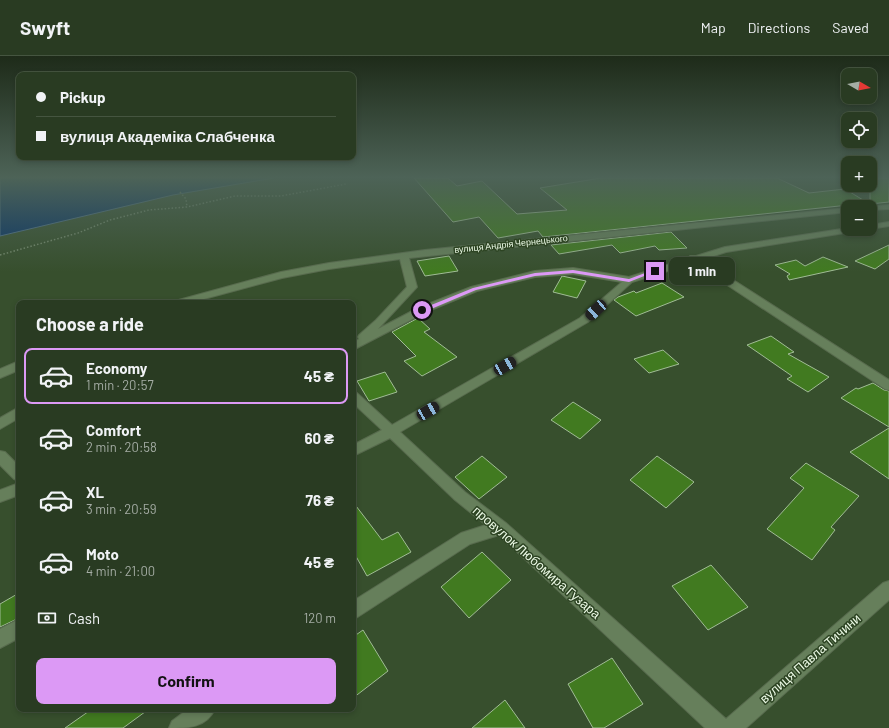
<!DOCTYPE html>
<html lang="en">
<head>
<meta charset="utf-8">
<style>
  body { margin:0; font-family:Barlow,sans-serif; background:#35462f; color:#f1f3f6; height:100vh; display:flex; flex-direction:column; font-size:15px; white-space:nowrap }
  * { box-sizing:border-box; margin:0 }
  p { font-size:13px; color:#a5ada5 }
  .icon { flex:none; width:22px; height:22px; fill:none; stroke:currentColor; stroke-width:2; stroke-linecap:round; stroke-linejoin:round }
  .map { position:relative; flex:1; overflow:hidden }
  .panel { position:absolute; left:16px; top:244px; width:340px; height:412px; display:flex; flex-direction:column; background:#293b22; border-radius:8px; box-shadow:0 2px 6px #0003,0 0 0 1px #455540 }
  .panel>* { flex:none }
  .guide { position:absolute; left:16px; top:16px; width:340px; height:88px; border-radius:8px; box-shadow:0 2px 6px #0003,0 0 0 1px #455540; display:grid; align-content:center; height:88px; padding:0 20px; background:#293b22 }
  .needle { width:26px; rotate:99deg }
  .fabs { position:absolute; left:841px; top:12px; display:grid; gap:8px }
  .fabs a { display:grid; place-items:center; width:36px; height:36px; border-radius:8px; background:#293b22; box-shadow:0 2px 6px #0003,0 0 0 1px #455540; font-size:20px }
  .end { position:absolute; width:18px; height:18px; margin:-9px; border:5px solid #dc99f5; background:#111; box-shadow:0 0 0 2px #111 }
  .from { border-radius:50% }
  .bubble { position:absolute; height:28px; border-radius:8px; background:#293b22; box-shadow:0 2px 6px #0003,0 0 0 1px #455540; font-size:13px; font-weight:700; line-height:28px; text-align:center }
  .car { position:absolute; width:12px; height:24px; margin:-12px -6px; border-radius:5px; box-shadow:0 0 3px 1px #0007; background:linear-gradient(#222 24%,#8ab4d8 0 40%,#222 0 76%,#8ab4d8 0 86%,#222 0) }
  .guide b { display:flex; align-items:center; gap:14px; height:38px; font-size:15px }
  .guide b+b { border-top:1px solid #455540 }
  .guide i { width:10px; height:10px; background:#f1f3f6 }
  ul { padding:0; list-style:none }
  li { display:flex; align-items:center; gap:12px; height:56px; margin:0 8px 6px; padding:0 12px; border:2px solid transparent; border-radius:8px }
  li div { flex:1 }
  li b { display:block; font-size:15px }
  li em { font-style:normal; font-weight:700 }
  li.active { border-color:#dc99f5 }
  li>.icon { width:36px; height:36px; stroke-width:1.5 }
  h2 { padding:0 20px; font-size:18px; line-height:48px }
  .pay { display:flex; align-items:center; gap:10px; height:44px; padding:0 20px; font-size:15px }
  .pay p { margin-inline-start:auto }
  .primary-button { display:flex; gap:8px; margin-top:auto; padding:8px 20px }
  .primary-button a { flex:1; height:46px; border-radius:8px; background:#dc99f5; color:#111; font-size:16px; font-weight:700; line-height:46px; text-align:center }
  header { display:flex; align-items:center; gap:24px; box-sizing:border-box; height:56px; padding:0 20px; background:#293b22; border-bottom:1px solid #455540 }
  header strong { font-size:19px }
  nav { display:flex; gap:22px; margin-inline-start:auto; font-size:14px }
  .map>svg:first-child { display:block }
  .water { fill:#073266; stroke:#4c6e8c }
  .building { fill:#417a20; stroke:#a0bc95 }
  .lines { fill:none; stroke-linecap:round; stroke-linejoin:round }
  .minor-casing { stroke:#586b4e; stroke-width:2 }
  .path { stroke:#75896c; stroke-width:1.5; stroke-dasharray:1.5 2; stroke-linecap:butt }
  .minor { fill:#667f5b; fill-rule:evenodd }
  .route { fill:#dc99f5 }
  .labels { text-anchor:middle; stroke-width:3; stroke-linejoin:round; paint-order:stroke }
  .far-street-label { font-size:9px; fill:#ecfae6; stroke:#2d4423 }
  .near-street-label { font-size:13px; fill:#ecfae6; stroke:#2d4423 }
</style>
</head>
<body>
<header>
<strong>Swyft</strong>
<nav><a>Map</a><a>Directions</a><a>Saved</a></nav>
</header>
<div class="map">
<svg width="889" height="672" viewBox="0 0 889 672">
  <rect width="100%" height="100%" fill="#374f2d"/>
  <path class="water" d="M0 122H274L173 139 0 180Z"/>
  <path class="building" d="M414 122H448L457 130 482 125 517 158 567 154 540 132 601 122H777L809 137 845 133 868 147 543 181 538 175 498 182 479 161 453 166Z
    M870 122H889V146L870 148Z
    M671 176 687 192 659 194 655 190 620 197 612 189 559 198 551 189Z
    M889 189V203L875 213 855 205Z
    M449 200 458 215 425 220 417 205Z
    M823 201 848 211 789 224 787 220 790 218 775 209 796 204 805 210Z
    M562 220 586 225 577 242 553 236Z
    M662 227 684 241 636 260 614 244 618 241 634 235 636 237Z
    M418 262 430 273 424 276 457 301 422 320 404 305 416 300 392 276Z
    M771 280 794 296 788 298 829 321 808 336 787 323 792 320 747 289Z
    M663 294 679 308 649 317 634 303Z
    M385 316 397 336 369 345 357 325Z
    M873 327 884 334 889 335V371L841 342 856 332 858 333Z
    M573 346 601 364 580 383 551 364Z
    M889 372V423L850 396Z
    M482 400 507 421 479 443 455 421Z
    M657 400 694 426 666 452 630 424Z
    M806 407 859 440 831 471 835 474 812 504 767 473 804 432 790 422Z
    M353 446 382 484 398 476 411 496 367 520 353 495Z
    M482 496 511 524 469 562 441 531Z
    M711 509 748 551 708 574 672 530Z
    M19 537V562L0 571V548Z
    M363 574 388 615 353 642V581Z
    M612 602 643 648 604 672H593L568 628Z
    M505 644 525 672H472Z
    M92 653H149L123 672H65Z"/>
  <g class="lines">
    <defs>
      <path id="minor" d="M889 149V153L870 154V151H867Z
        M848 152V156L409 202 417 231 378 273 418 252 471 231 535 215 573 212 629 221 689 202 690 200H696L725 191 848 172 861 173 857 175 726 196 702 204 889 324V334L885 333 694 207 632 226 588 266 400 376 465 436 506 467 726 663 883 527 889 525V544L746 672H705L499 479 470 488 353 564V545L461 477 486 469 455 444 390 382 353 400V389L382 374 353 347V336L357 337 392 369 580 262 622 226 573 218 535 221 477 235 426 256 353 294V287L359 283 358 281 359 279 376 264 407 231 400 203 329 213 282 222 189 247H173L175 245 281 216 329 207 425 194Z
        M889 166V170L870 173H868H870V169Z
        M19 305V314L0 322V313Z
        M19 351V362L0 373V362Z
        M0 395 5 396 19 410V425L14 423 0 409Z
        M19 427V439L0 446V434Z
        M19 563V582L0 592V573Z
        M188 653H215C206 672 188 672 169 672L172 665Z"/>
    </defs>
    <use href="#minor" class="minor-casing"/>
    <path class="path" d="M180 136 186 143 187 151
      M0 199 78 177 110 164 149 154 187 151 235 140H281L346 128"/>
    <use href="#minor" class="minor"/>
  </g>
  <linearGradient id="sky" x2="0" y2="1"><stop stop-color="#1e2b19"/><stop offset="0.56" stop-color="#4d6357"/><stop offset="1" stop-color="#4d6357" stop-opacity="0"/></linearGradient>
  <rect width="889" height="216" fill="url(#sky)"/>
  <path class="route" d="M573 214 629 223 653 214 657 215 629 226 573 217 535 220 476 234 424 256 419 254 473 232 535 217Z"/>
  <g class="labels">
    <g class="far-street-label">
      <text transform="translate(511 188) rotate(-6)" y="3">вулиця Андрія Чернецького</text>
    </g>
    <g class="near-street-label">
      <text transform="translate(537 506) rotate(41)" y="5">провулок Любомира Гузара</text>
      <text transform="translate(810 602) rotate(-41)" y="5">вулиця Павла Тичини</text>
    </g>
  </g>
</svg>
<div class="fabs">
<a><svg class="needle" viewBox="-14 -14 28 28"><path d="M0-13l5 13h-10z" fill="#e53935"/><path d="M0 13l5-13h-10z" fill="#a5ada5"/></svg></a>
<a><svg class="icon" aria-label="locate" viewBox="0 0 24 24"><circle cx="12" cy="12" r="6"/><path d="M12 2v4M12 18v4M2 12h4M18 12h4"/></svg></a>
<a>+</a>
<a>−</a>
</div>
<i class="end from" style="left:422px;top:254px"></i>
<i class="end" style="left:655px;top:215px"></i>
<div class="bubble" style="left:669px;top:201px;width:66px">1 min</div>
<i class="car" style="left:596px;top:254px;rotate:228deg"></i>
<i class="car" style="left:505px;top:310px;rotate:60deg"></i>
<i class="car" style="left:428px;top:355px;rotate:60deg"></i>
<div class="guide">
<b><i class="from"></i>Pickup</b>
<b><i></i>вулиця Академіка Слабченка</b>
</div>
<section class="panel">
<h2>Choose a ride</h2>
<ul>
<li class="active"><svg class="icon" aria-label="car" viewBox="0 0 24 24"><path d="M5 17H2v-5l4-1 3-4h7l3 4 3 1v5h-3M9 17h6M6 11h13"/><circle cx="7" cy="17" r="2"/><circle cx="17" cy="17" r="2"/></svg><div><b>Economy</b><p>1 min · 20:57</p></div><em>45 ₴</em></li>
<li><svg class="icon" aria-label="car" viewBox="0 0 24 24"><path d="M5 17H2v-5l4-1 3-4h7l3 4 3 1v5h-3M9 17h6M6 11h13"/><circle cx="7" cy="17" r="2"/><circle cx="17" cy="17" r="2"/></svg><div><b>Comfort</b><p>2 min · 20:58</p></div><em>60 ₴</em></li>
<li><svg class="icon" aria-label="car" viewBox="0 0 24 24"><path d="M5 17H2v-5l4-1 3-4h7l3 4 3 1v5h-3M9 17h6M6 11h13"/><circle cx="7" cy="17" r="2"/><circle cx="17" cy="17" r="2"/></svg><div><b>XL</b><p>3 min · 20:59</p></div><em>76 ₴</em></li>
<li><svg class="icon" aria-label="car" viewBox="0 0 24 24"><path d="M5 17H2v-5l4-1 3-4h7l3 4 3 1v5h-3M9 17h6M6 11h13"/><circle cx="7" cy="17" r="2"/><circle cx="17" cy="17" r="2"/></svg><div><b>Moto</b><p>4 min · 21:00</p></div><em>45 ₴</em></li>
</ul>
<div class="pay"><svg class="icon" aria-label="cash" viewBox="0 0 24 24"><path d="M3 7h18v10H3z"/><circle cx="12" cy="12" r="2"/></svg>Cash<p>120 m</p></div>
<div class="primary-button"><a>Confirm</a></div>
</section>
</div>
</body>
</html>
